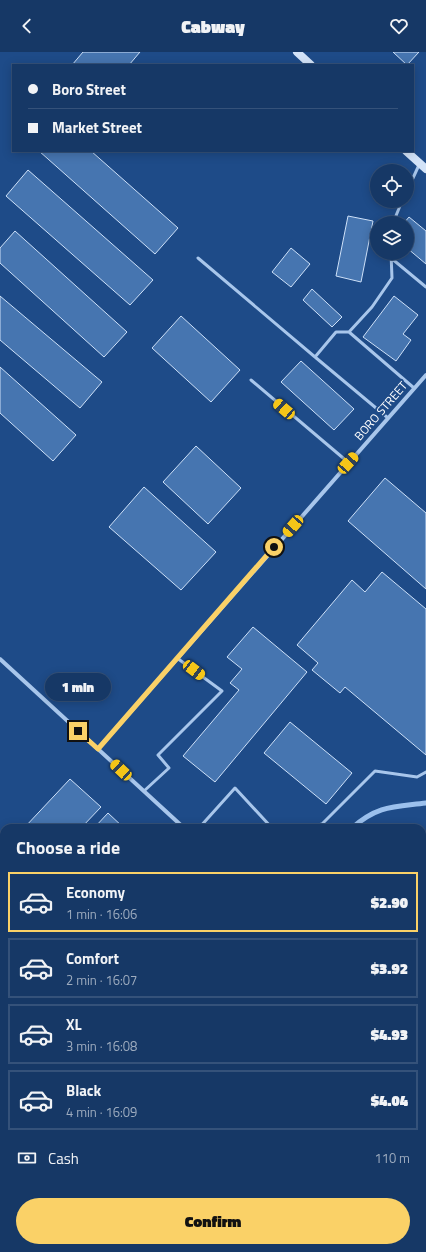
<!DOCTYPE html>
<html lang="en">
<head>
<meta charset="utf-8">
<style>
  body { margin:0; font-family:"Titillium Web",sans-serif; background:#1f3f6c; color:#f1f3f6; height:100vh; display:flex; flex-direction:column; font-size:15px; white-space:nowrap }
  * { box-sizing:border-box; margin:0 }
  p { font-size:13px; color:#9eacbf }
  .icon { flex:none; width:22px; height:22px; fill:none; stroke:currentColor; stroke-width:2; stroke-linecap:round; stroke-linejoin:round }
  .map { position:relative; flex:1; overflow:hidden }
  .sheet { position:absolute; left:0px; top:772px; width:426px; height:428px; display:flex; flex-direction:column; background:#163866; border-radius:12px 12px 0 0; box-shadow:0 2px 10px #0003,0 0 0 1px #35527a }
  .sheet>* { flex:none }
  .guide { position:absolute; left:12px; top:12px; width:402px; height:88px; border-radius:0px; box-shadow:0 2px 10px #0003,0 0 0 1px #35527a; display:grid; align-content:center; height:88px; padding:0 16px; background:#163866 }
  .controls { position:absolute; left:370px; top:112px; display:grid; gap:8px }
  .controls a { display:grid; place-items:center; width:44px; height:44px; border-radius:50%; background:#163866; box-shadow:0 2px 10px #0003,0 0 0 1px #35527a; font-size:20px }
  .end { position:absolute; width:18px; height:18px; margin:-9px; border:5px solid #fad167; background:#111; box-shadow:0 0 0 2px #111 }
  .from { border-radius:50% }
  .bubble { position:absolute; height:28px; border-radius:14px; background:#163866; box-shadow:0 2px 10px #0003,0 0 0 1px #35527a; font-size:13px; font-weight:800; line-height:28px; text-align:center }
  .car { position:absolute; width:12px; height:24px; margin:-12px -6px; border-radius:5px; box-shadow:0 0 3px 1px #0007; background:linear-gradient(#f5c518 24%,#345 0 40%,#f5c518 0 76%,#345 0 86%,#f5c518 0) }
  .guide b { display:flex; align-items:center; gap:14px; height:38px; font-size:15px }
  .guide b+b { border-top:1px solid #35527a }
  .guide i { width:10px; height:10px; background:#f1f3f6 }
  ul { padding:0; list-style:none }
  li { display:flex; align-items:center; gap:12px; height:60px; margin:0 8px 6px; padding:0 8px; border:2px solid #35527a; border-radius:0px }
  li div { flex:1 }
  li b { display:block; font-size:15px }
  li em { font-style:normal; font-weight:800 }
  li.current { border-color:#fad167 }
  li>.icon { width:36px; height:36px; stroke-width:1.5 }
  h2 { padding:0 16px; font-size:18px; line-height:48px }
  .pay { display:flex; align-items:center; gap:10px; height:44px; padding:0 16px; font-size:15px }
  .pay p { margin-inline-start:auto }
  .action { display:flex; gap:8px; margin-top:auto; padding:8px 16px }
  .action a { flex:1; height:46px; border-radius:24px; background:#fad167; color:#111; font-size:16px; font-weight:800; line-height:46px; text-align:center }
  header { display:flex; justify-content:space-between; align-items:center; height:52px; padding:0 16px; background:#163866; font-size:18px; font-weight:800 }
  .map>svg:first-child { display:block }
  .grass { fill:url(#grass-tufts) }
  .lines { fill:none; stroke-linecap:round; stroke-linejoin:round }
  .stream { stroke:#9bc0ed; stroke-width:5 }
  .building { fill:#4675b0; stroke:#cde0f8 }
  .service { stroke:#a8c6eb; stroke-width:3 }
  .minor { stroke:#a8c6eb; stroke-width:4 }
  .secondary { stroke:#d3e3f8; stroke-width:8 }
  .motorway { stroke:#fff; stroke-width:12 }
  .route { stroke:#fad167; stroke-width:5 }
  .labels { text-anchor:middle; stroke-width:3.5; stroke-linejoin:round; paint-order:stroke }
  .street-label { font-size:12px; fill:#fff; stroke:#1e4b88 }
</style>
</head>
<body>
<header><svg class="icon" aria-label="back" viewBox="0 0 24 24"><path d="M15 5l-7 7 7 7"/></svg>Cabway<svg class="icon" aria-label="heart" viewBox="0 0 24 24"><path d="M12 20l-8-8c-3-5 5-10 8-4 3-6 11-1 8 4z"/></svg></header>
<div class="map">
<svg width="426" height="1200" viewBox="0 0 426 1200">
  <defs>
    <pattern id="grass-tufts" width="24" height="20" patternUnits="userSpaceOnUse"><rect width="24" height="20" fill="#3265a5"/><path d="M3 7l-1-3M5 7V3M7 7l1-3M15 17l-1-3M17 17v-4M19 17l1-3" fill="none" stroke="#517cb2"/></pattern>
  </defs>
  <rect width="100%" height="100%" fill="#1e4b88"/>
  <path class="grass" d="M0 843 4 846V913L0 909Z
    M0 1157 4 1161V1196H33L36 1200H0Z
    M197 1196H291L296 1200H200Z
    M341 1196H418L424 1200H346Z"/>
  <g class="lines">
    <path class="stream" d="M352 776C378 753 394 755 426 751"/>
  </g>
  <path class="building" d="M83 0H140L129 13H72Z
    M393 0H419L407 13Z
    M39 99H91L178 176 155 202Z
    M28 118 153 228 130 253 6 144Z
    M348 164 373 169 361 230 336 224Z
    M409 165 426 179V212L407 196V171H404Z
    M15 179 127 280 104 305 0 211V196Z
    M291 196 310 212 291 235 272 220Z
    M312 237 342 265 332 275 303 248Z
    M0 244 102 330 80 356 0 288Z
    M394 244 418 263 403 282 411 288 396 309 363 285Z
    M181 264 240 318 211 350 152 296Z
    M301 309 354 357 334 378 281 330Z
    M0 315 76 383 53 409 0 361Z
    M196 394 241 436 208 472 163 430Z
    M385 426 426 461V537L348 469Z
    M144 435 216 500 181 538 109 475Z
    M382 520 426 557V703L345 635 340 641 312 618 318 611 297 593 352 528 365 540Z
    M253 575 307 620 215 730 183 704 239 638 230 631 242 617 227 605Z
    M290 670 352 721 326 752 264 701Z
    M70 727 101 755 81 776H24Z
    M108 761 124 776H94Z"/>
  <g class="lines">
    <path class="service" d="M407 139 419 113
      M393 171 402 149
      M198 206 315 305
      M391 206 426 235
      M349 280 414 336
      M251 328 349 411
      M388 366 315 305 336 280H349L372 255 392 226 391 201
      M144 739 169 716 158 703 222 639 177 606
      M199 776 235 736 272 776
      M307 776 322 772 375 719 417 725 426 720"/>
    <path class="minor" d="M0 607 184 776
      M98 697 426 323"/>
    <path class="secondary" d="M297 0 311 13
      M406 99 426 117"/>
    <path class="motorway" d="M0 932 4 935
      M0 1013 4 1017
      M0 1121 4 1125
      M67 1196 70 1200
      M156 1196 159 1200
      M321 1196 325 1200"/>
  </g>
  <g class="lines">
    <path class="route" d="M78 679 98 697 274 495"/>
  </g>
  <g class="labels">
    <g class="street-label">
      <text transform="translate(381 359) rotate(-49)" y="4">BORO STREET</text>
    </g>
  </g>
</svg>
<div class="controls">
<a><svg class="icon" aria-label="locate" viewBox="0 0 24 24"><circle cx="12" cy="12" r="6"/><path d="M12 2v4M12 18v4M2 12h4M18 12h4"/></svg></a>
<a><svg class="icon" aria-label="layers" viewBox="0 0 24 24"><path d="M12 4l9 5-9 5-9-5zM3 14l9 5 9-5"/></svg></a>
</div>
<i class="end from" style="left:274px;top:495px"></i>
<i class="end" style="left:78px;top:679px"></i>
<div class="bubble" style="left:45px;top:621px;width:66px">1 min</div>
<i class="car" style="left:284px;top:357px;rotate:311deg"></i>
<i class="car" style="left:348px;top:411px;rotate:42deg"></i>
<i class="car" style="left:293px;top:474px;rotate:221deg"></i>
<i class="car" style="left:194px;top:618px;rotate:127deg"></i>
<i class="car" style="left:121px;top:718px;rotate:313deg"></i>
<div class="guide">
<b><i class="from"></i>Boro Street</b>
<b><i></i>Market Street</b>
</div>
<section class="sheet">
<h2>Choose a ride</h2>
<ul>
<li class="current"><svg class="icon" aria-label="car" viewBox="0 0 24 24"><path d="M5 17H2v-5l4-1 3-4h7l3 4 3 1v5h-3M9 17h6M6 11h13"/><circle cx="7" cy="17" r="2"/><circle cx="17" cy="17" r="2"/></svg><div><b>Economy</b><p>1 min · 16:06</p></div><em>$2.90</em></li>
<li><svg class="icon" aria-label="car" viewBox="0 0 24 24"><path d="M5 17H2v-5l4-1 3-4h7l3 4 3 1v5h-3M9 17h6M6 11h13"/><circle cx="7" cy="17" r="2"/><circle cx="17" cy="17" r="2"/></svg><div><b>Comfort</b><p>2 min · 16:07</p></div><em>$3.92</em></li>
<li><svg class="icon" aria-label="car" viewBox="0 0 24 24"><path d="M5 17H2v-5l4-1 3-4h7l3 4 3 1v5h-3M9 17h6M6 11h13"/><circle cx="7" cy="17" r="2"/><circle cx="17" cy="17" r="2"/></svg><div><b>XL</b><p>3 min · 16:08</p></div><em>$4.93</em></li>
<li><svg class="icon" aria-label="car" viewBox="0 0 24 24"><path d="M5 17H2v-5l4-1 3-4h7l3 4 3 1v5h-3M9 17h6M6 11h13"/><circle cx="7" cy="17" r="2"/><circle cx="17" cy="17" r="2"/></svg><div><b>Black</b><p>4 min · 16:09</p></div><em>$4.04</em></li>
</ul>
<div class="pay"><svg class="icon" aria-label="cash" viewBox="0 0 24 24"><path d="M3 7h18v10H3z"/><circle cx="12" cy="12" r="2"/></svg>Cash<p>110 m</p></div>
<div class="action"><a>Confirm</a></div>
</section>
</div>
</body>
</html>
